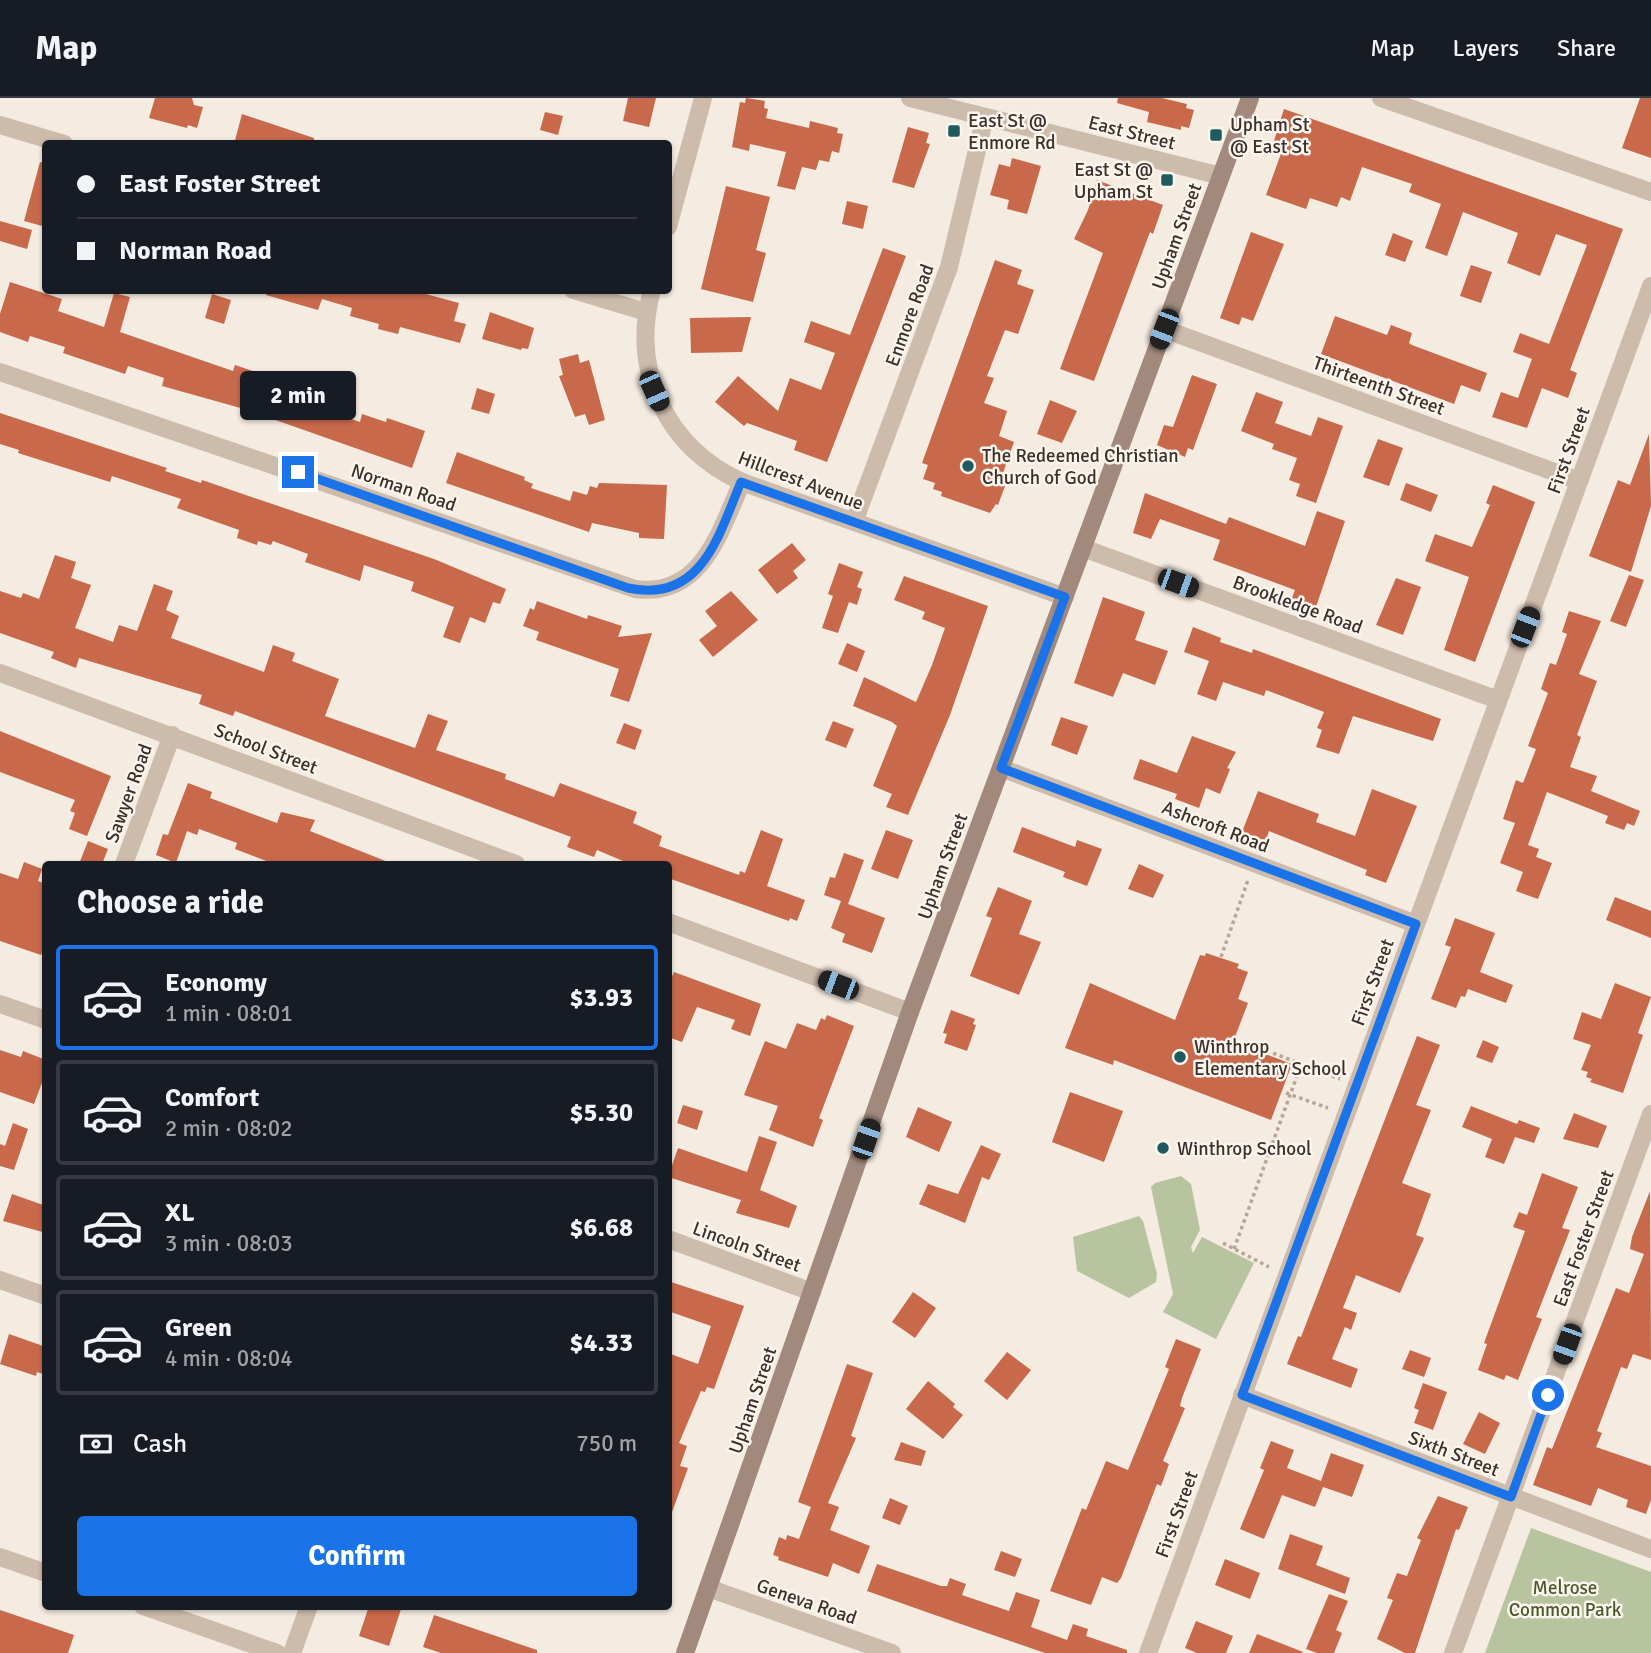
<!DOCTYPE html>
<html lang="en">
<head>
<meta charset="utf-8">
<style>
  body { margin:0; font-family:Signika,sans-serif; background:#20242c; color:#f1f3f6; height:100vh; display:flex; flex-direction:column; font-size:26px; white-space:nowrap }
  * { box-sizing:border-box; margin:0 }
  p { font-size:23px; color:#9ea1a6 }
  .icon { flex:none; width:38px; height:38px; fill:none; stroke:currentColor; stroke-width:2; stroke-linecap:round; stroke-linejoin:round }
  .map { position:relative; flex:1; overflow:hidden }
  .sheet { position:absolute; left:42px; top:763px; width:630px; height:749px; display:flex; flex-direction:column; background:#171b24; border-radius:7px; box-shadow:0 2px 5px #0004 }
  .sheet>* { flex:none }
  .guide { position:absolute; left:42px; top:42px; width:630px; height:154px; border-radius:7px; box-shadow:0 2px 5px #0004; display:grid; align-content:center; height:154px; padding:0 35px; background:#171b24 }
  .end { position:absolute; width:32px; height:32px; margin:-16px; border:9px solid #1a73e8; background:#fff; box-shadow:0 0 0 4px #fff }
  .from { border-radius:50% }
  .bubble { position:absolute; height:49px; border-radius:7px; background:#171b24; box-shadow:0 2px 5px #0004; font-size:23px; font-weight:800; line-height:49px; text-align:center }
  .car { position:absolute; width:21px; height:42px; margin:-21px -10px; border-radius:9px; box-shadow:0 0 5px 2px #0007; background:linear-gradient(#222 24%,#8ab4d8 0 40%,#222 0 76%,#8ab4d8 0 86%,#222 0) }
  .guide b { display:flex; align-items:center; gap:24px; height:66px; font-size:26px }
  .guide b+b { border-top:2px solid #363941 }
  .guide i { width:18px; height:18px; background:#f1f3f6 }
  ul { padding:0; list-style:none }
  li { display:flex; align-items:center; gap:21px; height:105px; margin:0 14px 10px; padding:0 21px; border:4px solid #363941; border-radius:7px }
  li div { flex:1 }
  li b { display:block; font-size:26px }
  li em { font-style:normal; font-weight:800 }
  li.current { border-color:#1a73e8 }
  li>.icon { width:63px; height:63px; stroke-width:1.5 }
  h2 { padding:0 35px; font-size:32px; line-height:84px }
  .pay { display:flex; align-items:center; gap:18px; height:77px; padding:0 35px; font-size:26px }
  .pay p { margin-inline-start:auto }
  .primary-button { display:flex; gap:14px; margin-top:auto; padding:14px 35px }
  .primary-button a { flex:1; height:80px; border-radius:7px; background:#1a73e8; color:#fff; font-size:28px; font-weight:800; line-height:80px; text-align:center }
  header { display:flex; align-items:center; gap:42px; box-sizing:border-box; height:98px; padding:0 35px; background:#171b24; border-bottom:2px solid #363941 }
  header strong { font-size:33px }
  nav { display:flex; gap:38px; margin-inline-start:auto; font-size:24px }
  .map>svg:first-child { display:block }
  .green { fill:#b8c4a0 }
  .building { fill:#c8694b }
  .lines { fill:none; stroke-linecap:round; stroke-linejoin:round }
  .path { stroke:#b9a596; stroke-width:3.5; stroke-dasharray:3.5 3.5; stroke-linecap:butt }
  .minor { stroke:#cdbbac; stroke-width:18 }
  .tertiary { stroke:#cdbbac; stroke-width:18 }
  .secondary { stroke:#a18a7d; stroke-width:18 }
  .route { stroke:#1a73e8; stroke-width:9 }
  .poi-dot { fill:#1f5a5e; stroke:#fbf5ee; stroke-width:2.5 }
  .labels { text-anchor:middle; stroke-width:5; stroke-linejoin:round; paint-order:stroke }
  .poi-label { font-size:19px; fill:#3b302b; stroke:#fbf5ee; text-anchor:start }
  .street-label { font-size:19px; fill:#3b302b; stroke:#fbf5ee }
  .park-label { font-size:19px; fill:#4a5a2e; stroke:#fbf5ee }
</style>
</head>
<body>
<header>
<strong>Map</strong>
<nav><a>Map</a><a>Layers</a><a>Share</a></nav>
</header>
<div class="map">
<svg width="1651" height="1555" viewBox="0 0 1651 1555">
  <rect width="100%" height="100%" fill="#f4ebe1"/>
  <path class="green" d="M1181 1078 1191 1086 1200 1132 1191 1149 1193 1155 1202 1139 1254 1165 1216 1241 1163 1214 1173 1196 1151 1089 1155 1085Z
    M1139 1118 1143 1123 1157 1176 1156 1184 1129 1200 1077 1173 1073 1139Z
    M1531 1430 1651 1474V1555H1485Z"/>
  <path class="building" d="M155 0H192L194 7 203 9 197 30 188 27 187 30 149 20Z
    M628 0H656L649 29 623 23Z
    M746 0 765 3 764 10 768 11 766 20 809 30 810 23 838 30 837 35 843 36 839 55 832 53 829 64 819 62 816 72 802 69 795 92 777 88 786 54 750 46 749 53 732 49 740 4 745 5Z
    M1118 0H1162L1187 6 1186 10 1194 12 1189 30 1181 28V32L1147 24 1149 14 1117 5Z
    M1640 0H1651V60L1622 50Z
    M1284 11 1623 131 1570 272 1577 275 1568 300 1542 290 1527 330 1492 319 1501 294 1518 300 1532 261 1513 254 1520 235 1549 246 1587 147 1556 136 1540 178 1507 165 1518 135 1463 114 1447 158 1425 150 1441 106 1409 94 1412 86 1362 69 1350 103 1341 99 1337 109 1310 100 1306 111 1266 97 1283 50 1273 46Z
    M545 14 563 18 558 37 540 32Z
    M242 16 314 40V46H234Z
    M908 29 929 35 926 45 930 46 914 90 892 84Z
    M1012 60 1041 68 1027 116 1007 111 1009 102 990 97 999 66 1010 69Z
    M40 64 46 65V129L24 123Z
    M1097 82 1163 107 1153 136 1150 134 1094 283 1060 271 1103 155 1074 141 1088 112Z
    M726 88 770 99 756 152 766 155 753 204 701 191Z
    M847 103 868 108 863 131 842 126Z
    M0 123 32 132 27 151 0 143Z
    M1251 134 1284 146 1253 223 1242 219 1239 227 1220 220Z
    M1393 135 1413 143 1405 164 1385 157Z
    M883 150 906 158 827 364 794 352 797 343 747 325 744 328 715 304 738 278 778 313 790 280 821 292 835 255 804 244 811 223 850 237Z
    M995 162 1022 172 1017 186 1034 192 1018 236 1005 232 987 278 994 280 984 305 1007 313 999 338 1014 344 1003 375 1006 377 1002 388H1005L998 407 996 406 990 415 941 398 942 394 933 391 935 385 923 381 928 367 922 365Z
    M1471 167 1492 174 1481 205 1460 198Z
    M10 184 62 201 58 213 104 229 114 195 130 199 120 234 233 273 235 267 256 274 253 284 292 298 294 292 322 302 320 310 360 324 362 316 386 324 387 320 425 333 412 370 244 311 162 288 164 280 128 268 125 276 63 255 65 249 30 238 28 244 0 234V216Z
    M267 192H411L459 205 454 223 466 226 460 245 400 229 398 236 378 231 379 226 350 218 352 210 322 201 318 212 266 197Z
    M212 196 231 202 224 226 205 220Z
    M490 214 534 230 528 251 522 250 521 252 482 241Z
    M1335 218 1387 237 1391 227 1412 235 1409 245 1412 247 1487 275 1480 294 1461 287 1454 306 1321 256Z
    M751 219 742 254 691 255 690 220Z
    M578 256 580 265 589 262 605 322 589 327 585 316 575 319 559 278 563 277 559 261Z
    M1192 277 1217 286 1193 352 1188 350 1185 359 1157 347 1164 327 1173 329Z
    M477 290 495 296 489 316 471 311Z
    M1256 294 1283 304 1275 325 1311 338 1318 319 1343 328 1316 405 1296 398 1300 386 1289 382 1297 360 1272 351 1274 346 1241 333Z
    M1050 302 1077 313 1062 345 1037 336Z
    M0 315 167 370 165 373 201 385 202 382 434 461 506 491 500 506 493 504 485 525 470 519 460 545 443 539 454 509 411 493 414 484 364 467 360 483 305 464 308 456 273 443 271 447 258 443 257 447 237 440 239 432 177 410 181 401 112 378 110 384 18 355 19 352 0 346Z
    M1649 336 1651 408 1631 474 1589 458 1618 382 1630 387Z
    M1378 341 1403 350 1389 388 1363 379Z
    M457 354 525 379 524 382 533 386 531 390 570 403 573 393 587 397 590 388 597 390 599 385 667 387 664 441 639 440V435L592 425 589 434 446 385Z
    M1406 385 1438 397 1431 414 1400 402Z
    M1493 387 1535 404 1475 564 1444 552 1469 479 1425 463 1435 436 1472 449 1490 407 1486 405Z
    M1145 395 1226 426 1229 419 1305 448 1317 413 1345 423 1316 509 1292 500 1295 492 1213 462 1220 442 1160 421 1151 441 1133 435Z
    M792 445 806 462 793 473 798 480 777 496 758 472Z
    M55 457 76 464 71 480 91 487 75 530 113 544 119 527 137 533 154 486 173 493 166 512 179 518 171 540 264 574 273 547 295 555 292 563 339 581 325 618 415 650 428 616 448 623 436 652 506 676 505 681 554 699 560 685 637 714 633 725 662 738 659 748 739 777 740 773 745 775 761 732 783 741 767 788 805 802 797 823 790 820 789 823 668 780V766H630L597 752 594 759 567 749 571 739 235 613 233 618 199 606 202 597 79 560 76 570 51 560 54 554 0 535V493L21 500 23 495 39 501Z
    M839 465 863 474 857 489 862 491 857 507 849 504 838 535 822 530 833 498 828 496Z
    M1629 477 1644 482 1626 529 1610 523Z
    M904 478 988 508 950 617 908 717 886 709 892 696 873 688 897 628 892 624 853 608 864 579 916 604 932 567 945 530 922 521 925 514 894 502Z
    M1396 480 1421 489 1403 537 1376 527Z
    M731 493 758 522 713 559 699 542 717 528 705 513Z
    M1103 499 1145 514 1135 542 1168 553 1155 587 1123 575 1113 599 1074 585Z
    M537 503 587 521 588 517 622 528 618 539 652 535 629 604 610 598 619 571 536 542 539 534 523 528 530 510 534 512Z
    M1569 513 1601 523 1579 576 1597 583 1577 637 1581 639 1570 669 1597 678 1591 693 1640 713 1634 728 1627 725 1624 732 1605 725 1608 718 1547 694 1528 747 1539 751 1536 759 1552 765 1538 801 1516 793 1523 774 1500 765 1515 725 1503 721 1516 682 1523 685 1536 651 1528 648 1548 595 1541 591 1550 565 1556 567 1567 536 1562 534Z
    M1193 529 1221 540 1220 544 1252 555 1253 551 1441 621 1433 643 1353 618 1339 656 1316 649 1322 632 1317 630 1324 614 1266 592 1264 598 1223 584 1216 603 1197 596 1209 563 1184 554Z
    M847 545 865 553 857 574 838 566Z
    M1061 619 1088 628 1077 657 1051 647Z
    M833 623 854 631 846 650 825 642Z
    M624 625 642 632 635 652 616 645Z
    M0 633 111 678 87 738 69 731 75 715 70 713 75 702 0 674Z
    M1192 638 1236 654 1227 670 1230 671 1220 696 1206 690 1199 710 1175 701 1177 696 1133 681 1140 661 1177 675Z
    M188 685 212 694 210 700 277 725 281 714 315 722 310 733 393 766H274L235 751 237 745 199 731 197 737 187 733 176 765 156 757 163 736 168 737Z
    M1372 691 1417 708 1386 785 1365 777 1367 772 1269 733 1266 743 1242 734 1258 693 1319 716 1316 724 1355 738Z
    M1022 729 1075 749 1077 742 1102 751 1087 788 1063 779 1065 774 1013 754Z
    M886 732 913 742 898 781 871 771Z
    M88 743 108 751 102 766H79Z
    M844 755 864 762 848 806 885 820 872 855 842 844 845 836 831 830 841 803 824 797 830 779 835 780Z
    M24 764 42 771 38 783 46 786V845L41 857 0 843V775L18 781Z
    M1139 766 1164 777 1153 800 1128 791Z
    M998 789 1032 803 1019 836 1041 844 1019 897 970 878 992 820 986 818Z
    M1615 799 1651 813V840L1606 822Z
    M1455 820 1495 835 1480 874 1513 887 1506 905 1468 891 1465 899 1461 898 1456 910 1431 901 1451 849 1445 847Z
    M1206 855 1239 866 1237 870 1248 874 1238 901 1248 905 1233 944 1292 966 1271 1022 1114 962 1113 967 1065 950 1090 885 1175 922 1200 857 1205 858Z
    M674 874 761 906 750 938 731 931 735 922 697 909 682 944 668 939V887Z
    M1615 885 1651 899 1638 935 1643 937 1623 995 1590 984 1592 981 1586 979 1588 974 1581 972 1591 947 1573 941 1582 914 1601 921Z
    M951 912 975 921 973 926 976 927 967 953 944 945 947 936 943 935Z
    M827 917 854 928 819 1020 823 1022 813 1049 769 1032 778 1008 744 997 765 943 786 951 797 925 816 932 821 920 825 922Z
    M1417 938 1440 947 1416 1007 1431 1012 1402 1085 1431 1096 1416 1137 1424 1140 1400 1195 1356 1177 1343 1210 1357 1215 1351 1232 1345 1229 1332 1261 1358 1271 1351 1290 1287 1266 1298 1238 1301 1239Z
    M1483 942 1499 949 1492 965 1476 959Z
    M0 952 21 959 23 953 46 962V974L34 1006 0 994Z
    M1070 994 1123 1013 1104 1064 1052 1044Z
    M683 1007 703 1013 697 1032 677 1025Z
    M1471 1008 1517 1026 1519 1022 1540 1030 1534 1045 1515 1039 1504 1066 1485 1059 1492 1041 1462 1029Z
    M918 1009 952 1024 939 1054 906 1039Z
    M1574 1015 1607 1028 1598 1050 1563 1041Z
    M13 1025 28 1031 14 1072 0 1068V1046L5 1048Z
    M759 1038 777 1044 760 1092 797 1108 789 1130 736 1115 741 1102 668 1079 678 1050 747 1074Z
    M981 1047 1001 1056 989 1082 982 1079 965 1125 919 1106 928 1086 958 1096Z
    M1542 1075 1578 1089 1562 1130 1570 1132 1536 1219 1542 1221 1534 1241 1518 1282 1506 1277 1504 1282 1478 1272 1487 1246 1484 1245 1525 1133 1513 1129 1519 1114 1527 1117Z
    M1650 1093 1651 1262 1633 1256 1627 1271 1621 1269 1597 1333 1602 1335 1596 1349 1651 1368V1402L1646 1416 1626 1409 1628 1402 1598 1390 1591 1408 1533 1387 1547 1349 1552 1351 1616 1190 1629 1195 1644 1156 1630 1151 1632 1139Z
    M12 1096 46 1108V1135L3 1123Z
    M668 1183 744 1208 714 1291 707 1289 705 1294 701 1293 679 1345 687 1348 680 1368 688 1370 671 1417 668 1416V1255L698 1266 711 1228 668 1213Z
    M913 1194 936 1210 915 1240 892 1224Z
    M9 1236 46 1249V1277L37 1274 36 1278 0 1266Z
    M1176 1241 1201 1251 1182 1300 1180 1308 1185 1310 1163 1363 1169 1366 1161 1388 1157 1386 1121 1480 1117 1485 1102 1479 1091 1507 1050 1493 1082 1410 1086 1412 1106 1363 1128 1372 1169 1271 1165 1269Z
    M1410 1252 1431 1260 1424 1279 1402 1271Z
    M1007 1254 1031 1272 1007 1302 984 1283Z
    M847 1266 873 1275 851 1338 856 1340 828 1405 839 1409 830 1432 870 1448 859 1476 833 1465 828 1479 778 1462 779 1459 773 1457 779 1439 786 1442 787 1437 799 1441 811 1409 798 1404Z
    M928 1283 955 1306 953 1309 963 1317 943 1341 906 1311Z
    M1423 1285 1447 1294 1433 1332 1414 1325 1419 1312 1414 1310Z
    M1479 1314 1500 1325 1485 1356 1463 1346Z
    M1271 1343 1294 1352 1287 1370 1321 1383 1331 1355 1364 1367 1352 1399 1323 1389 1315 1409 1282 1397 1264 1441 1240 1431 1264 1372 1260 1370Z
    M901 1344 926 1353 921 1368 894 1362Z
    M1438 1398 1468 1409 1459 1432 1456 1431 1415 1555H1405L1377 1541 1393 1502 1387 1500 1397 1475 1407 1478 1421 1442 1417 1440Z
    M890 1400 908 1408 900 1427 882 1420Z
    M1290 1436 1323 1448 1316 1467 1350 1480 1345 1496 1278 1471Z
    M1001 1453 1022 1461 1015 1479 994 1472Z
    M1225 1461 1260 1475 1250 1501 1215 1487Z
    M877 1466 941 1488H947L950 1480 966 1486 962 1497 1009 1513 1016 1494 1040 1502 1031 1529 1067 1542 1073 1526 1088 1531 1086 1538 1127 1552V1555H1045L932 1516 867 1493Z
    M1329 1496 1348 1503 1336 1532 1342 1535 1334 1555H1317L1306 1551Z
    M369 1508H402L389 1548 359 1538Z
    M0 1512 74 1537 68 1555H0Z
    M434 1517 537 1552V1555H441L423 1549Z
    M1196 1523 1233 1538 1226 1555H1197L1185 1550Z
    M1257 1536 1303 1554 1302 1555H1249Z"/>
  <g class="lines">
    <path class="path" d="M1221 859 1248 782
      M1247 945 1340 981
      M1286 995 1328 1010
      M1223 1145 1269 1169
      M1234 1151 1301 967"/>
    <path class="minor" d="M910 0 1221 78
      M1381 0 1651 94
      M0 27 64 46
      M668 129 703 0
      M573 192 646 214
      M652 192C630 273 666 349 742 384L1065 499
      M1164 231 1579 383
      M0 274 635 491C702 500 720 433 742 384
      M854 424 949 169 985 19
      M1083 450 1498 602
      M0 575 516 766
      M1001 670 1416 826
      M124 766 172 637
      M668 824 910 914
      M0 1182 46 1198
      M1242 1297 1651 1451
      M0 1459 46 1475
      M708 1490 892 1555
      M143 1508 277 1555
      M1148 1555 1651 188
      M1453 1555 1651 1016"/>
    <path class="tertiary" d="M0 906 46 922
      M668 1141 812 1194
      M292 1555 309 1508"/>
    <path class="secondary" d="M685 1555 910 914 1250 0"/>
  </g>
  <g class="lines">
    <path class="route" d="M298 374 628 490C702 506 719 436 741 384L1065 499 1001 670 1416 826 1242 1297 1511 1399 1548 1297"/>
  </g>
  <g class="poi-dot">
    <rect x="947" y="26" width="14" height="14" rx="3.5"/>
    <rect x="1209" y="30" width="14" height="14" rx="3.5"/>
    <rect x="1160" y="75" width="14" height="14" rx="3.5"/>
    <circle cx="968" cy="368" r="7"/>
    <circle cx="1180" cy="959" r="7"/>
    <circle cx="1163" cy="1050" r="7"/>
  </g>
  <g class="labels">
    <g class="poi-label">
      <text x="968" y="29">East St @<tspan x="968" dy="22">Enmore Rd</tspan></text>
      <text x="1230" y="33">Upham St<tspan x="1230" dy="22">@ East St</tspan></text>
      <text x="1153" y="78" text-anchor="end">East St @<tspan x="1153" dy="22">Upham St</tspan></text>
      <text x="982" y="364">The Redeemed Christian<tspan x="982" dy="22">Church of God</tspan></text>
      <text x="1194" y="955">Winthrop<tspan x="1194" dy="22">Elementary School</tspan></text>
      <text x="1177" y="1057">Winthrop School</text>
    </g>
    <g class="street-label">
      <text transform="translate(1132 34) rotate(14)" y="7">East Street</text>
      <text transform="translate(1176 138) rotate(-70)" y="7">Upham Street</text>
      <text transform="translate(909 217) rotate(-70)" y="7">Enmore Road</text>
      <text transform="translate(1379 287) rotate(20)" y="7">Thirteenth Street</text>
      <text transform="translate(1568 352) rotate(-70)" y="7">First Street</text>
      <text transform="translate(801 382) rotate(21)" y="7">Hillcrest Avenue</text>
      <text transform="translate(404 389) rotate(19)" y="7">Norman Road</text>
      <text transform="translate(1298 506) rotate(20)" y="7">Brookledge Road</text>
      <text transform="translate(266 650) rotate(21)" y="7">School Street</text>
      <text transform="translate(128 695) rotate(-70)" y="7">Sawyer Road</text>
      <text transform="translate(1216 728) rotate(21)" y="7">Ashcroft Road</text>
      <text transform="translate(942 768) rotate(-70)" y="7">Upham Street</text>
      <text transform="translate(1372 884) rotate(-70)" y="7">First Street</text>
      <text transform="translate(1583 1140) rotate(-70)" y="7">East Foster Street</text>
      <text transform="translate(747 1148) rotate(20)" y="7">Lincoln Street</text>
      <text transform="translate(752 1302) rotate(-71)" y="7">Upham Street</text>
      <text transform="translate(1454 1355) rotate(21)" y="7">Sixth Street</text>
      <text transform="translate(1176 1416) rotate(-70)" y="7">First Street</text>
      <text transform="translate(807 1503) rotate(19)" y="7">Geneva Road</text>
    </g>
    <g class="park-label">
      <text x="1565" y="1496">Melrose<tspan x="1565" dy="22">Common Park</tspan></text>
    </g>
  </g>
</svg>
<i class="end from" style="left:1548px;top:1297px"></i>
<i class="end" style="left:298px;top:374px"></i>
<div class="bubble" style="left:240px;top:273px;width:116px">2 min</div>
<i class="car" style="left:1164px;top:231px;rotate:201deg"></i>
<i class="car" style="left:654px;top:293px;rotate:156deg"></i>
<i class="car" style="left:1178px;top:485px;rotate:110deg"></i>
<i class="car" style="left:1525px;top:529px;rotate:21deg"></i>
<i class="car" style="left:838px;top:887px;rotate:291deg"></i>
<i class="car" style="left:866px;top:1041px;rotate:19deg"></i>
<i class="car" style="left:1567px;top:1246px;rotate:200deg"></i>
<div class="guide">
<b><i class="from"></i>East Foster Street</b>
<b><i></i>Norman Road</b>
</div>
<section class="sheet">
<h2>Choose a ride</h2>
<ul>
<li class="current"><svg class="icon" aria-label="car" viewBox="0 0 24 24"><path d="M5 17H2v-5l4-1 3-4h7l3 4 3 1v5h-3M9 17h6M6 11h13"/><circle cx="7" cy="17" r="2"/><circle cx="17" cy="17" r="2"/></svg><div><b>Economy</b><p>1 min · 08:01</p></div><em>$3.93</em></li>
<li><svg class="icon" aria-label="car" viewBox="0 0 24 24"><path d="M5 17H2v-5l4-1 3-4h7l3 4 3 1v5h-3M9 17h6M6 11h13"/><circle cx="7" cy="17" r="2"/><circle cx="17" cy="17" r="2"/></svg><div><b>Comfort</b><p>2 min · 08:02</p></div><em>$5.30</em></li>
<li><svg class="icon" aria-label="car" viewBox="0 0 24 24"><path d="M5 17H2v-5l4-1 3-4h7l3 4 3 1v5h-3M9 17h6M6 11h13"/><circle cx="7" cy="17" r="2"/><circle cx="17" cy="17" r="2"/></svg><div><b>XL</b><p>3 min · 08:03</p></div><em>$6.68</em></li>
<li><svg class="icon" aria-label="car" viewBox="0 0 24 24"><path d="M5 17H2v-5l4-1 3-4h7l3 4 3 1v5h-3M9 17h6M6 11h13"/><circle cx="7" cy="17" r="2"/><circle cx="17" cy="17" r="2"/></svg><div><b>Green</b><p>4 min · 08:04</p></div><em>$4.33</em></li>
</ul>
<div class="pay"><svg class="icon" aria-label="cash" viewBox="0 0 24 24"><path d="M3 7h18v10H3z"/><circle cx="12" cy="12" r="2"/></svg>Cash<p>750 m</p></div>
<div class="primary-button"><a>Confirm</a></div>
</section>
</div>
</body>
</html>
